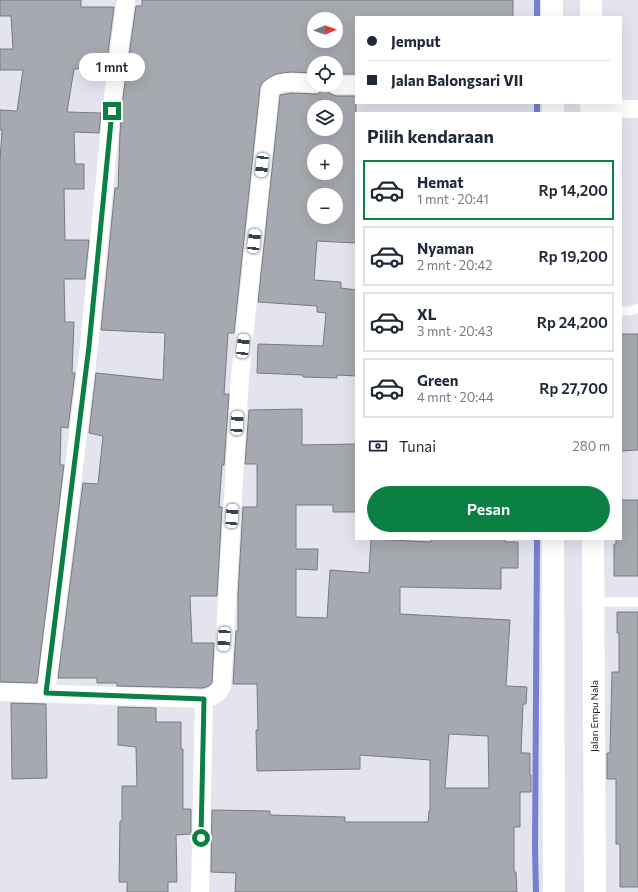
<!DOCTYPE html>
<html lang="id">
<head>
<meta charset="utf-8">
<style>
  body { margin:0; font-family:Commissioner,sans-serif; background:#f6f6f7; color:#1f2937; height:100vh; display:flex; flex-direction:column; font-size:15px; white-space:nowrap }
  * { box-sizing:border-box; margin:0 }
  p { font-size:13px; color:#747a83 }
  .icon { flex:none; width:22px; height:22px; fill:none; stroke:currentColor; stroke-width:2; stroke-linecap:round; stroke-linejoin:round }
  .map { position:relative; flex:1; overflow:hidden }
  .sheet { position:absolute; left:355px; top:112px; width:267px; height:428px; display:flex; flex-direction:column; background:#fff; border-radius:0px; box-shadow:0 4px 16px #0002 }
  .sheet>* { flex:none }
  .hud { position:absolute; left:355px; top:16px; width:267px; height:88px; border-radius:0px; box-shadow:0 4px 16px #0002; display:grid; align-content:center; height:88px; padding:0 12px; background:#fff }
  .needle { width:26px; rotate:88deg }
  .buttons { position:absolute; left:307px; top:12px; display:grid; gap:8px }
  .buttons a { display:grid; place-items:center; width:36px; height:36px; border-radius:50%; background:#fff; box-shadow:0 4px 16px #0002; font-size:20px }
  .end { position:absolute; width:18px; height:18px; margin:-9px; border:5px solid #0b8043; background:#fff; box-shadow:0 0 0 2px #fff }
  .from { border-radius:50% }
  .bubble { position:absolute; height:28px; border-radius:14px; background:#fff; box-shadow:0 4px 16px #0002; font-size:13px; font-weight:600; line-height:28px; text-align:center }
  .car { position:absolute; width:12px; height:24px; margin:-12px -6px; border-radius:5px; box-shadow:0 0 3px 1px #0007; background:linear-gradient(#fff 24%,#345 0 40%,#fff 0 76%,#345 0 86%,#fff 0) }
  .hud b { display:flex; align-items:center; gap:14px; height:38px; font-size:15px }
  .hud b+b { border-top:1px solid #e0e1e3 }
  .hud i { width:10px; height:10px; background:#1f2937 }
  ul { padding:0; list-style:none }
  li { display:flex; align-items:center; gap:12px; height:60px; margin:0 8px 6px; padding:0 4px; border:2px solid #e0e1e3; border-radius:0px }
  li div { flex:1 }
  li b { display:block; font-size:15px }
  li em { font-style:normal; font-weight:600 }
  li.selected { border-color:#0b8043 }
  li>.icon { width:36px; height:36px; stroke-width:1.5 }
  h2 { padding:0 12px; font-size:18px; line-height:48px }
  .pay { display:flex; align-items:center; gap:10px; height:44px; padding:0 12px; font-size:15px }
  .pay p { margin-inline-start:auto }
  .action { display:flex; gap:8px; margin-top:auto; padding:8px 12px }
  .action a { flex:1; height:46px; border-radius:24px; background:#0b8043; color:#fff; font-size:16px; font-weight:600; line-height:46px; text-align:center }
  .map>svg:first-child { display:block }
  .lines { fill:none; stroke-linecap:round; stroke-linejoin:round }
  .stream { stroke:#787fd2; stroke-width:6 }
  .building { fill:#a7a9b0; stroke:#797a81; fill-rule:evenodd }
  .service { stroke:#fff; stroke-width:9 }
  .minor { stroke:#fff; stroke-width:18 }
  .secondary { stroke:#fff; stroke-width:22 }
  .route { stroke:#0b8043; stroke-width:5 }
  .labels { text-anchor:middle; stroke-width:3; stroke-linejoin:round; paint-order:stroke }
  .street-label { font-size:10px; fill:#1e1e21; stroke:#fff }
</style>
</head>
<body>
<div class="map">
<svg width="638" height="892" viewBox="0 0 638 892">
  <rect width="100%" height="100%" fill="#e3e4ed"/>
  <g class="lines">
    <path class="stream" d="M537 0V17
      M537 103V113
      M536 892 535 850 537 539"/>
  </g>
  <path class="building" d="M0 0H81V7H114L106 68 74 69 67 112 101 113 99 133 74 132 75 164H84V189H64L65 240H89L85 279H64L65 322H74L72 373H75L68 428 61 427 60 465H64L37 683 0 682V161L2 130H0V110L17 111 23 70H0V49H13L11 16H0Z
    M142 0H513V17H356V74H336V63H314V73L291 72 276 74 267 79 262 83 260 88 234 333H228L224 394H229L224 465H222L219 507H222L217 596H190L192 643H214L212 683 209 686 203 688 117 686V683H97V678H58L83 483 98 484 103 436 89 433 96 373 163 380 165 333 101 330 115 188H118L120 133 123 97 136 6H142ZM314 19H336V41H314Z
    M324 85H326L327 91 331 94 336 96H356V243L317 241 314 280 341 282V288L356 290V376L337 375V378L303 377V375L257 373 258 344 323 346 326 313 317 312V306L258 302 280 95 291 93 318 94 322 90ZM314 107H336V129H314ZM314 151H336V173H314ZM314 195H336V217H314Z
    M621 334H638V450L621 451Z
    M302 409V445L356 444V512H333V505H296V549H318L317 570 296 569V617L327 618 330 570 369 573 371 539 431 542V539H505V542H518V568H501V589L400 587V614L510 620 506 686 527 687 526 704H523L521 753H530V775H531V792H520V827H514V872H516L517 892H235L236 873 211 872 212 810 270 811V815L345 817V822H428L429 811H430V760L360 755V769L257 771 256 730H258L257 684H233L236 631H238V595L243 507H257V464H245L249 410ZM449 734 488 736 489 788H445Z
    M621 500H638V576H614V544H616V539H621Z
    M617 612H638V887H620V844H616V779H607V753H610L612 672H619V633H617Z
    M11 703 46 704 47 778 12 779Z
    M118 707 156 708V722H181V749H183V809H191V834L176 835 177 882H168V892H127V882H119L120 821H122V786H137L136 747 118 745Z"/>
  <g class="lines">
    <path class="service" d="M621 311H631L638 308
      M593 602H638"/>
    <path class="minor" d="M336 85H356
      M591 108 638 109
      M0 692 204 699C213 697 218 694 222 686L240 377 270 90C279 78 301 83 314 84
      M46 693 89 346 113 96 126 0
      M200 892 204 699"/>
    <path class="secondary" d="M552 0V17
      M591 0V17
      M553 103V113
      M591 103 592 113
      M553 539 554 892
      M593 539 595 892"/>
  </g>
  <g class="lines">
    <path class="route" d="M112 111 89 346 46 693 204 699 201 838"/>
  </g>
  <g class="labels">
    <g class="street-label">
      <text transform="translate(594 716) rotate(-90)" y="4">Jalan Empu Nala</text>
    </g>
  </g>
</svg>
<div class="buttons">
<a><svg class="needle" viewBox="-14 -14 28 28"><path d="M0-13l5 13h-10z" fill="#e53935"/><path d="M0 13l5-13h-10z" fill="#747a83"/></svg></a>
<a><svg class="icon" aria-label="locate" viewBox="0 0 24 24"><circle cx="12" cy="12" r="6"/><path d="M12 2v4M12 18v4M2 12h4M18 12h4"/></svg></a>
<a><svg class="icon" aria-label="layers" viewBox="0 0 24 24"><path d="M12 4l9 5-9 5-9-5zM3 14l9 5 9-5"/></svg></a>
<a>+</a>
<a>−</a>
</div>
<i class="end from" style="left:201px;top:838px"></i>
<i class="end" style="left:112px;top:111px"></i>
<div class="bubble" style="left:79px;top:53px;width:66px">1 mnt</div>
<i class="car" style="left:262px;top:165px;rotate:186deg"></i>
<i class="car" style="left:254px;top:241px;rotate:6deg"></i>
<i class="car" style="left:243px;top:346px;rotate:6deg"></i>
<i class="car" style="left:237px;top:423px;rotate:3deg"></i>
<i class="car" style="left:232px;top:516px;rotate:4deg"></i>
<i class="car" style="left:224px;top:639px;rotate:183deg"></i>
<div class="hud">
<b><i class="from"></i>Jemput</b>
<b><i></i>Jalan Balongsari VII</b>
</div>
<section class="sheet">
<h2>Pilih kendaraan</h2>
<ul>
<li class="selected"><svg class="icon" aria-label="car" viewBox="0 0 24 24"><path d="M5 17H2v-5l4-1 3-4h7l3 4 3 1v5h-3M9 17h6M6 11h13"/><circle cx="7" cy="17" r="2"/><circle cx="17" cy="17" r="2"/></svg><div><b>Hemat</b><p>1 mnt · 20:41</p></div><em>Rp 14,200</em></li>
<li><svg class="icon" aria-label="car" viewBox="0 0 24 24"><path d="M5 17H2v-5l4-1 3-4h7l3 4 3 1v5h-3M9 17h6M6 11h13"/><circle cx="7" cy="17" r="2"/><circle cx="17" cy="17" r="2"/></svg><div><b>Nyaman</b><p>2 mnt · 20:42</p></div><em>Rp 19,200</em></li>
<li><svg class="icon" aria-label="car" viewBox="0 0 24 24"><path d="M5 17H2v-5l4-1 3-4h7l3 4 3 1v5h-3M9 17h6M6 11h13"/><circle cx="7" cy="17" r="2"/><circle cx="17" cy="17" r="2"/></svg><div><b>XL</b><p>3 mnt · 20:43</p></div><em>Rp 24,200</em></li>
<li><svg class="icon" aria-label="car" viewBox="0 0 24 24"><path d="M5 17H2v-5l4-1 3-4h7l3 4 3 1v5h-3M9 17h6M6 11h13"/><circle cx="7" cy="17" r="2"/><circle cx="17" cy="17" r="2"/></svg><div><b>Green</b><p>4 mnt · 20:44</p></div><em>Rp 27,700</em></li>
</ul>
<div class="pay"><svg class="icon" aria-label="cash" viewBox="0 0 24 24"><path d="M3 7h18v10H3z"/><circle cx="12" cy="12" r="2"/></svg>Tunai<p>280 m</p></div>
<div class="action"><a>Pesan</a></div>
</section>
</div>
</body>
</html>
